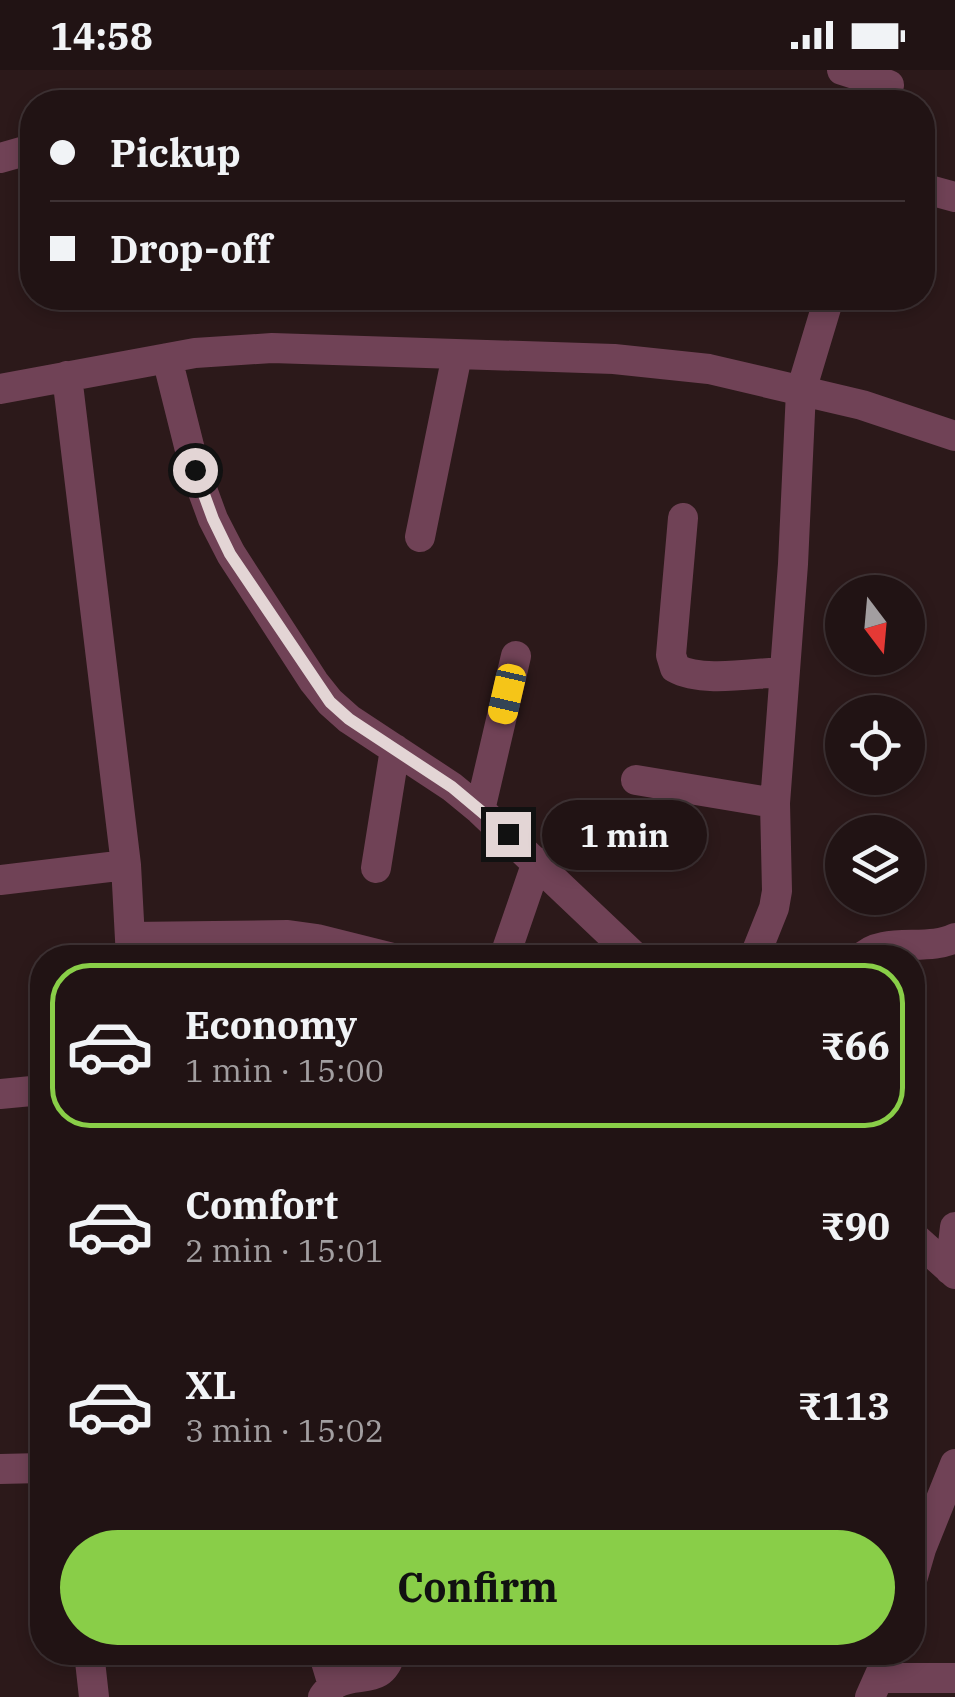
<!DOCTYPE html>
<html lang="en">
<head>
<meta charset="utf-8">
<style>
  body { margin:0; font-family:"IBM Plex Serif",serif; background:#2d2022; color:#f1f3f6; height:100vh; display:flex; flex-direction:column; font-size:38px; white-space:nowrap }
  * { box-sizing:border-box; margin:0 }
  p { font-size:32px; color:#a29ea0 }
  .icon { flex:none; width:55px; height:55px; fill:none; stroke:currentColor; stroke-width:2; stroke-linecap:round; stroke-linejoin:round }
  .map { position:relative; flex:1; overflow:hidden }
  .side { position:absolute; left:30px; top:875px; width:895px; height:720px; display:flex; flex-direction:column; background:#211314; border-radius:40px; box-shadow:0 5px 15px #0003,0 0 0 2px #3e3234 }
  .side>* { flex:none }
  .top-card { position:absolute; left:20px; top:20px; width:915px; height:220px; border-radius:40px; box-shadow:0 5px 15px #0003,0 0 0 2px #3e3234; display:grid; align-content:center; height:220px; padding:0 30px; background:#211314 }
  .needle { width:65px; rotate:164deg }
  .buttons { position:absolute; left:825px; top:505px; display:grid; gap:20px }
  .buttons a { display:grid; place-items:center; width:100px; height:100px; border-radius:50%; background:#211314; box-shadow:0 5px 15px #0003,0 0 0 2px #3e3234; font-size:50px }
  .end { position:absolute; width:45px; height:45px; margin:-22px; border:12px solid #e3d5d5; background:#111; box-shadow:0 0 0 5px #111 }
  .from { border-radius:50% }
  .bubble { position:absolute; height:70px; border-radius:35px; background:#211314; box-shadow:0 5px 15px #0003,0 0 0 2px #3e3234; font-size:32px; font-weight:700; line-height:70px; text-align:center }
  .car { position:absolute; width:30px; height:60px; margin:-30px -15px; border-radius:12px; box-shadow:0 0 8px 2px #0007; background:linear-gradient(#f5c518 24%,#345 0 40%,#f5c518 0 76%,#345 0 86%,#f5c518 0) }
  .top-card b { display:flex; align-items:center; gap:35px; height:95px; font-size:38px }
  .top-card b+b { border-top:2px solid #3e3234 }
  .top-card i { width:25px; height:25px; background:#f1f3f6 }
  ul { padding:18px 0 0; list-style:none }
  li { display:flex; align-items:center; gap:30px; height:165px; margin:0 20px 15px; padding:0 10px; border:5px solid transparent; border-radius:40px }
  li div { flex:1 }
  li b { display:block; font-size:38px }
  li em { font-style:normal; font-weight:700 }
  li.on { border-color:#89ce48 }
  li>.icon { width:90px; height:90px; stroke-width:1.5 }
  .primary-button { display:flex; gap:20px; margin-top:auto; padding:20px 30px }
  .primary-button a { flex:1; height:115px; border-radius:60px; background:#89ce48; color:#111; font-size:40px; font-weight:700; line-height:115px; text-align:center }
  .status { display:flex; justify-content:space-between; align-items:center; height:70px; padding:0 50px; background:#211314; direction:ltr }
  .status svg { height:28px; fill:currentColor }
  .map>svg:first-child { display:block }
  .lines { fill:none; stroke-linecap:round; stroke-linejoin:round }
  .minor { stroke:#704256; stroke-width:30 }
  .route { stroke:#e3d5d5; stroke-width:12 }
</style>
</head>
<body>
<div class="status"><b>14:58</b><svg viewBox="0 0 49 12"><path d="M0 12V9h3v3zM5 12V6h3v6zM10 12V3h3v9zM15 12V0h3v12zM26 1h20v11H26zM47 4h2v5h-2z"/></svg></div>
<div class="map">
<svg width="955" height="1627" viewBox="0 0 955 1627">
  <rect width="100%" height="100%" fill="#2c191a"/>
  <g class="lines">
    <path class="minor" d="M842 0 889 15
      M0 88 32 79
      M922 118 955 127
      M167 288 195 400 213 449 231 484 314 612 330 632 349 649 452 717 480 740 636 888
      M67 306 126 795 131 888
      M0 319 195 283 272 278 614 289 709 299 862 335 955 366
      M683 448 671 585 675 598C702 613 753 603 784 602
      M420 467 457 285
      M636 710 775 733
      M480 740 516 586
      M376 798 395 679
      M0 810 126 795
      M130 867 288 865 317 869 393 888
      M504 888 537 792
      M754 888 774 838 777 821 775 733 793 494 801 321 829 228
      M862 888C881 866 929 882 955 868
      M0 1024 42 1020
      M912 1165 955 1204
      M950 1200 955 1157
      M0 1399 42 1398
      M912 1510 921 1479 955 1394
      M89 1582 94 1627
      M323 1582 333 1615
      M879 1608H955
      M323 1627C325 1624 332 1616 335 1614 358 1600 382 1617 391 1582
      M870 1627 890 1582"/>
  </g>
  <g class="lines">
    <path class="route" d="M195 400 213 449 230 484 330 632 349 649 452 717 508 764"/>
  </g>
</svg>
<div class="buttons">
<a><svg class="needle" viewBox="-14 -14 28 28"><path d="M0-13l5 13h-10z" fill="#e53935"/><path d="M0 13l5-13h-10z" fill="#a29ea0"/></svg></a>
<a><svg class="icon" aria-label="locate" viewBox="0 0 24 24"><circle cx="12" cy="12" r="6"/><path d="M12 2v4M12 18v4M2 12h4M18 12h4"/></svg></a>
<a><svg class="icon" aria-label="layers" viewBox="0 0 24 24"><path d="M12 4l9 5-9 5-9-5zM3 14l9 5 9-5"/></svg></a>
</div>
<i class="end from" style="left:195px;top:400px"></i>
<i class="end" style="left:508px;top:764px"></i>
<div class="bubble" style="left:542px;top:730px;width:165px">1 min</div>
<i class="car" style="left:507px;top:624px;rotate:193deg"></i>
<div class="top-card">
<b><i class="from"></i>Pickup</b>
<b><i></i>Drop-off</b>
</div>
<section class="side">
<ul>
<li class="on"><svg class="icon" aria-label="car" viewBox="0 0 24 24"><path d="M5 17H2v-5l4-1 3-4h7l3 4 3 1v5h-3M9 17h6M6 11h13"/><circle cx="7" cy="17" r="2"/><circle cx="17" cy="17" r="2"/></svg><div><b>Economy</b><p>1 min · 15:00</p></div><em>₹66</em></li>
<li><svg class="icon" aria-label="car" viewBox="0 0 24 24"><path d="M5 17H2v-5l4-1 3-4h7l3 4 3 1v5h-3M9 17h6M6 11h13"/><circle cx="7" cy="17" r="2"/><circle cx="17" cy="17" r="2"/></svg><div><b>Comfort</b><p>2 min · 15:01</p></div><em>₹90</em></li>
<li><svg class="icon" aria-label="car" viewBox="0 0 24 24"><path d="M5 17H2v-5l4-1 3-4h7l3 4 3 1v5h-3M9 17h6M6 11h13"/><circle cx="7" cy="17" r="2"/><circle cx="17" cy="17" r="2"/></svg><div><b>XL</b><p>3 min · 15:02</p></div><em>₹113</em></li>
</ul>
<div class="primary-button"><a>Confirm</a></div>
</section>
</div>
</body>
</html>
